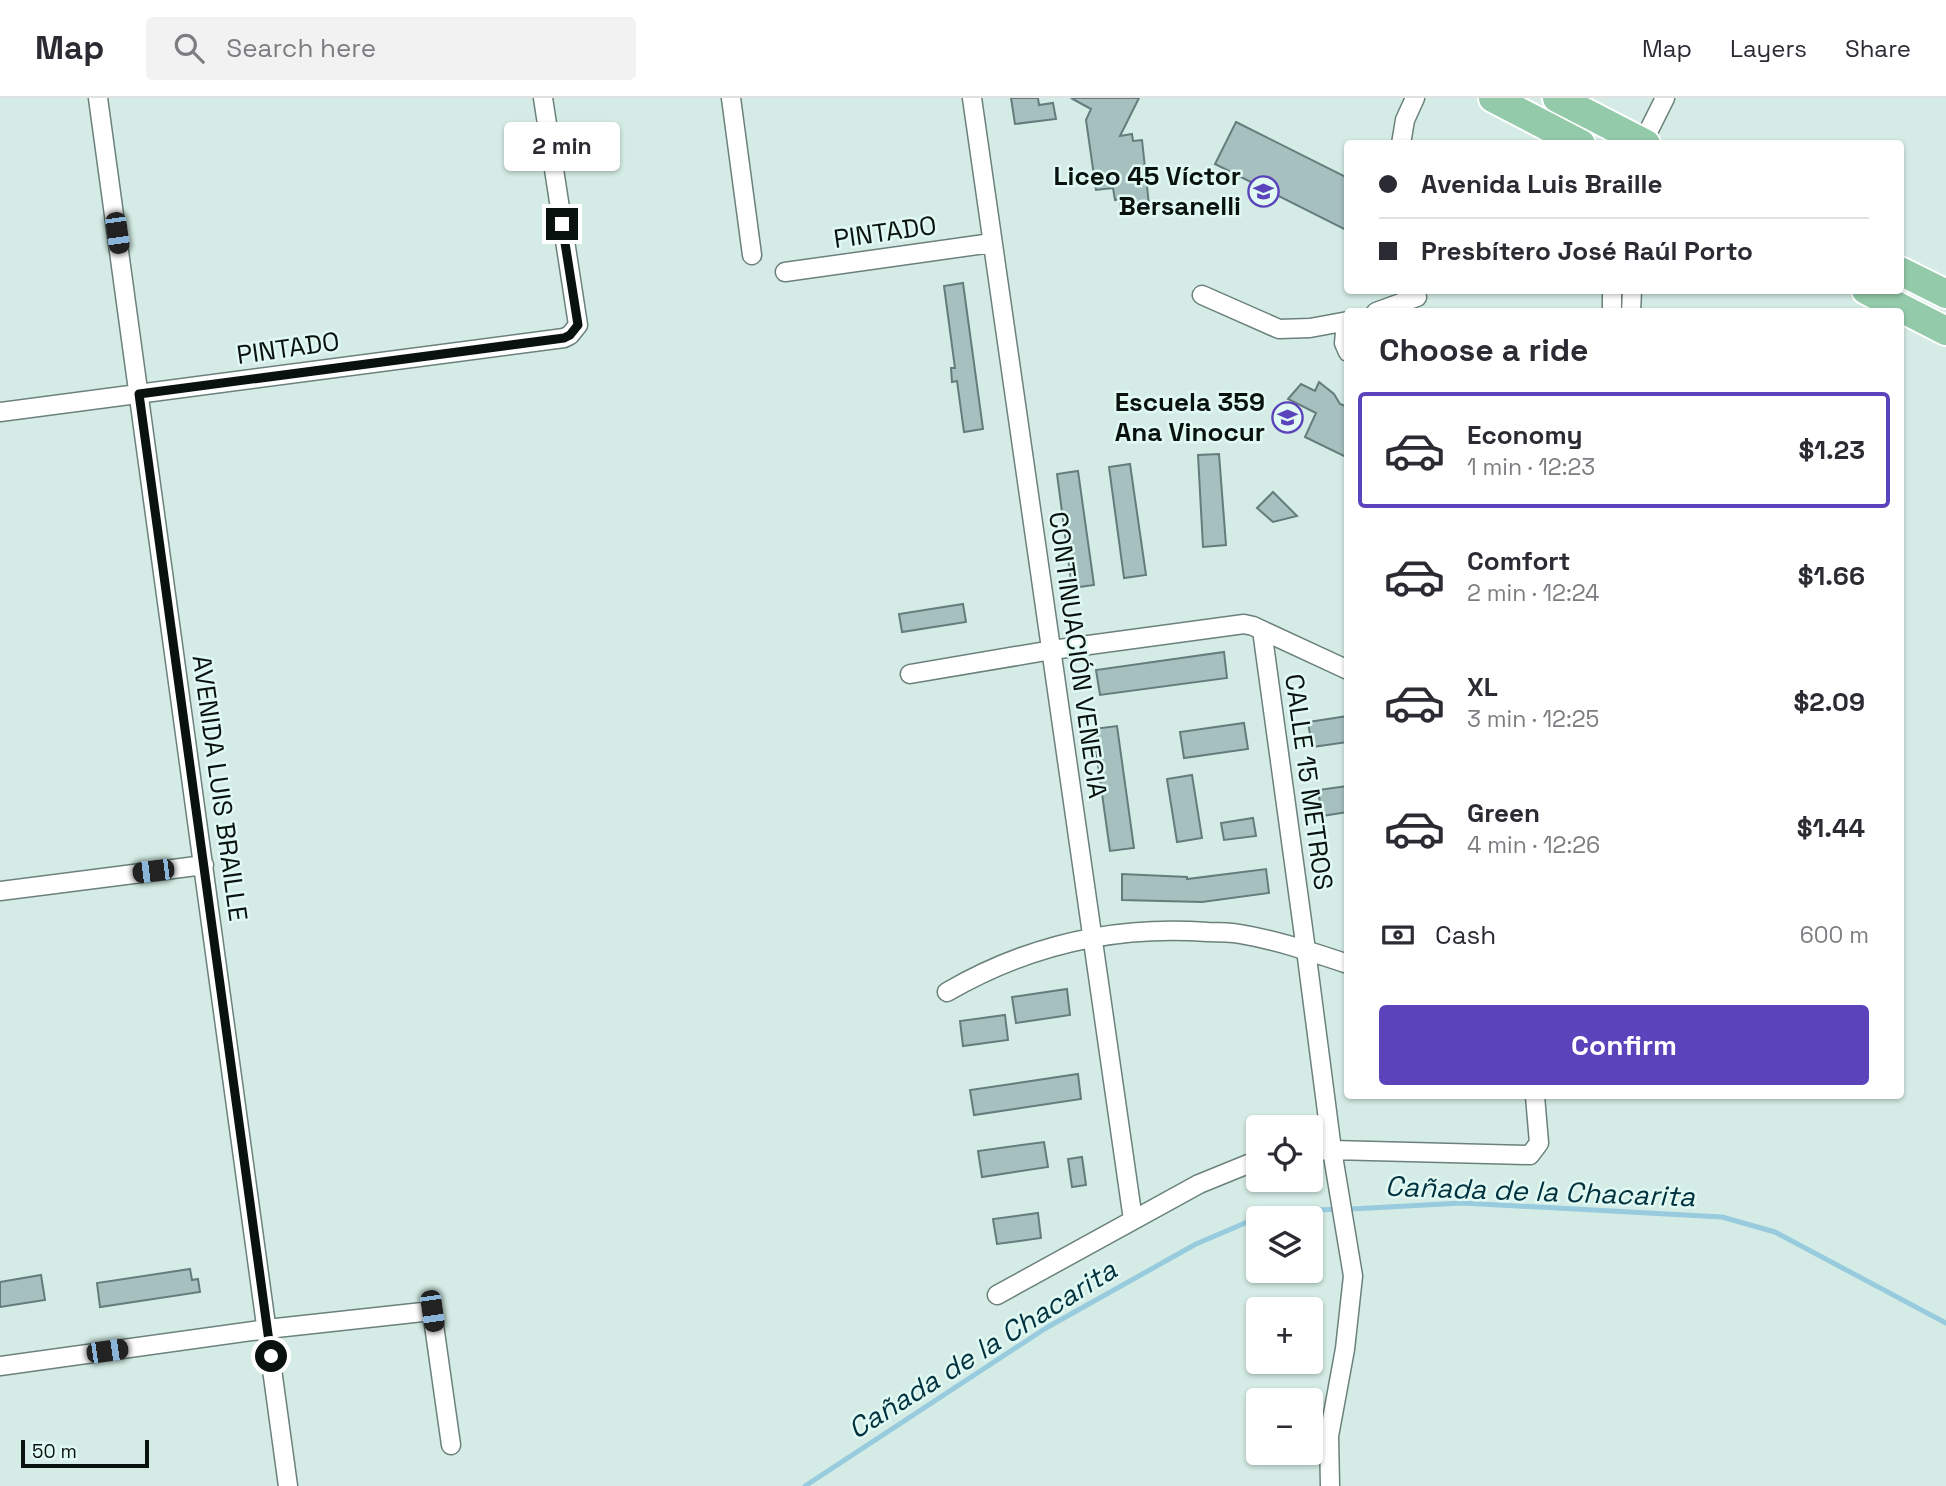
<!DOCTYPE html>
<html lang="en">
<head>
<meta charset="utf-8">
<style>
  body { margin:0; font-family:"Space Grotesk",sans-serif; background:#f2f2f3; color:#2b2b33; height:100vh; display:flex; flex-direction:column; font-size:26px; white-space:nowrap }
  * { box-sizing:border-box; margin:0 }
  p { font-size:23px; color:#7c7c81 }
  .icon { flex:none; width:38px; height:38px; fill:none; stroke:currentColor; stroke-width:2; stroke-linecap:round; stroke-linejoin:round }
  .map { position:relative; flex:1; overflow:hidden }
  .sheet { position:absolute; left:1344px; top:210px; width:560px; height:791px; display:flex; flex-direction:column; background:#fff; border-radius:7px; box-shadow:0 2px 5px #0004 }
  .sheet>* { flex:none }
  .top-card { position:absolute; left:1344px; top:42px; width:560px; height:154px; border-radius:7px; box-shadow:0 2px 5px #0004; display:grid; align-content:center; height:154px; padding:0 35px; background:#fff }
  .buttons { position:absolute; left:1246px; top:1017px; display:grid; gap:14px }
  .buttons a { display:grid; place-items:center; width:77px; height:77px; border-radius:7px; background:#fff; box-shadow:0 2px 5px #0004; font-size:35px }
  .scale { position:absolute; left:21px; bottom:18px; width:128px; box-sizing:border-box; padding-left:7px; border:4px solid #0a1210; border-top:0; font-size:19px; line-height:24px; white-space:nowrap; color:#0a1210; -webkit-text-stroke:5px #e1f9f3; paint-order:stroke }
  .end { position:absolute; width:32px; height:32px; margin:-16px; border:9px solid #0a1210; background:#fff; box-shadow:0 0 0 4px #fff }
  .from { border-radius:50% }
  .bubble { position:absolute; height:49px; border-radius:7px; background:#fff; box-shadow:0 2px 5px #0004; font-size:23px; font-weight:700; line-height:49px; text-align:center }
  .car { position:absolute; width:21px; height:42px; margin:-21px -10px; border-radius:9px; box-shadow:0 0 5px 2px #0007; background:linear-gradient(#222 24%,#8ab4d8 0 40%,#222 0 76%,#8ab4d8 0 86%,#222 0) }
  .top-card b { display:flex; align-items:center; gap:24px; height:66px; font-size:26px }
  .top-card b+b { border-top:2px solid #e1e1e2 }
  .top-card i { width:18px; height:18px; background:#2b2b33 }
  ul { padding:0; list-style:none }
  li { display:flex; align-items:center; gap:21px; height:116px; margin:0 14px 10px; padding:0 21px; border:4px solid transparent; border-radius:7px }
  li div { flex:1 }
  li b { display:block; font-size:26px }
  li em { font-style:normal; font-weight:700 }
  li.on { border-color:#5a43bb }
  li>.icon { width:63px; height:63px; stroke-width:1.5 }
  h2 { padding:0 35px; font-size:32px; line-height:84px }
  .pay { display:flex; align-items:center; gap:18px; height:77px; padding:0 35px; font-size:26px }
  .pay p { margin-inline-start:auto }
  .action { display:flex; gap:14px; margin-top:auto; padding:14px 35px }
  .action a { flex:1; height:80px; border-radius:7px; background:#5a43bb; color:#fff; font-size:28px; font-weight:700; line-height:80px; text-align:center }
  header { display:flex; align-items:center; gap:42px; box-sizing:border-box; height:98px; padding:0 35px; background:#fff; border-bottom:2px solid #e1e1e2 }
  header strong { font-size:33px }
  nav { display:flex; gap:38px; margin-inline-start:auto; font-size:24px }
  .search { width:490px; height:63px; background:#f2f2f3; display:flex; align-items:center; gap:18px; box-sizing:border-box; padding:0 24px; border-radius:7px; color:#7c7c81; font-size:26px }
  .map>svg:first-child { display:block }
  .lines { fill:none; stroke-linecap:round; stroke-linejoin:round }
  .stream { stroke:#97cbdd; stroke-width:5 }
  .building { fill:#a6bfbf; stroke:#647c7c; stroke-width:2 }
  .street-casing { stroke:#6b817b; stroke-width:21 }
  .primary-casing { stroke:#fff; stroke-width:32 }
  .street { stroke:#fff; stroke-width:18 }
  .primary { stroke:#93caaa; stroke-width:28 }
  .route { stroke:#0a1210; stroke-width:9 }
  .labels { text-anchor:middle; stroke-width:5; stroke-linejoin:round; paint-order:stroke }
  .poi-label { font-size:26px; font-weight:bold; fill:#0a1210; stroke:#e1f9f3; text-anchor:end }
  .street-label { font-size:26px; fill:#0a1210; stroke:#e1f9f3 }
  .water-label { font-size:28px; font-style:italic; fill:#00313e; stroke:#e1f9f3 }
</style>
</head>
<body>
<header>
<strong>Map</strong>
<div class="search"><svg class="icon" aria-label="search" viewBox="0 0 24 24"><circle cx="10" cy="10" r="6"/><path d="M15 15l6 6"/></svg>Search here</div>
<nav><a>Map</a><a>Layers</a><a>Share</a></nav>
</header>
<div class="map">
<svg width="1946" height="1388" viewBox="0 0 1946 1388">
  <rect width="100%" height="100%" fill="#d4ece5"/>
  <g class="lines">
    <path class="stream" d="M805 1388 1046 1230 1196 1146 1273 1113 1351 1111 1462 1105 1722 1119 1775 1134 1946 1225"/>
  </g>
  <path class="building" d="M1011 0H1038L1039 7 1053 5 1056 21 1015 26Z
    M1071 0H1139L1120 38 1132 36 1133 43 1142 42 1149 107 1121 111 1120 101 1115 102 1113 90 1096 92 1086 22 1091 11Z
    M1236 24 1348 80V133L1215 66Z
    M963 185 983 331 964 334 957 283 952 284 951 270H955L944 188Z
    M1319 284 1334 296 1340 306 1348 309V360L1305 339 1316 315 1288 301 1301 286 1315 293Z
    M1219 356 1226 447 1203 449 1198 357Z
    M1130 366 1146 477 1124 480 1109 369Z
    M1078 373 1094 487 1072 490 1057 376Z
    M1273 394 1297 418 1273 424 1257 410Z
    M963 506 966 524 902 534 899 516Z
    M1224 554 1227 580 1100 597 1096 572Z
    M1348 618V644L1312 649 1308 624Z
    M1244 625 1248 651 1184 660 1180 634Z
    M1117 628 1134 750 1110 753 1093 631Z
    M1192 677 1202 740 1177 744 1167 681Z
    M1348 688V714L1322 718 1318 692Z
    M1253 720 1256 738 1224 742 1221 725Z
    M1266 771 1269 795 1202 804 1122 802V776L1187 779V781Z
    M1067 891 1070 917 1016 925 1012 899Z
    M1005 917 1008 942 963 948 960 923Z
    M1078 976 1081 1001 974 1017 970 992Z
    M1044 1044 1048 1069 982 1079 978 1053Z
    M1082 1059 1086 1087 1072 1089 1068 1061Z
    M1038 1115 1041 1140 997 1146 993 1121Z
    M190 1171 192 1182 198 1181 200 1194 100 1209 97 1185Z
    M41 1177 45 1202 0 1209V1184Z"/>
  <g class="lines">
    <defs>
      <path id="street" d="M98 0 288 1388
        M731 0 752 157
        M972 0 1133 1122
        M1401 46 1405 22 1415 0
        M1642 46 1665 0
        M785 174 992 145
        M1202 197 1279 231 1310 230 1348 223
        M1376 214 1417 199
        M1612 214V192
        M1631 214 1632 192
        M1346 224 1344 245 1348 254
        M0 314 564 240 570 237 578 227 543 0
        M1262 532 1306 852 1332 1052 1353 1178 1345 1251 1329 1338 1330 1388
        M910 576 1052 552 1244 526 1253 528 1348 572
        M0 793 204 767
        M947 894C1028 847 1114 827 1208 834 1218 834 1229 834 1240 836 1276 842 1312 854 1348 866
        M1311 1053 1332 1052 1530 1057 1539 1045 1535 998
        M997 1197 1199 1086 1258 1062
        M0 1268 267 1231 432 1213 451 1347"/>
      <path id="primary" d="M1493 0 1581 46
        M1557 0 1646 46
        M1900 173 1946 196
        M1866 192 1946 233"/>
    </defs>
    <use href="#street" class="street-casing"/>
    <use href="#primary" class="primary-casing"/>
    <use href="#street" class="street"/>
    <use href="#primary" class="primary"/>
  </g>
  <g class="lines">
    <path class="route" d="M271 1258 139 296 564 240 570 237 578 227 562 126"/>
  </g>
  <defs>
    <symbol id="school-ring" viewBox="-11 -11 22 22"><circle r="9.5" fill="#e1f9f3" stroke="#5a43bb" stroke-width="1.5"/><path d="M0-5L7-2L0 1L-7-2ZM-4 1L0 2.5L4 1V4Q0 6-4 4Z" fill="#5a43bb"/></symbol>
  </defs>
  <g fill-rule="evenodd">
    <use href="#school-ring" x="1246" y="76" width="35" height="35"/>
    <use href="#school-ring" x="1270" y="302" width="35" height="35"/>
  </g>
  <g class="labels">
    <g class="poi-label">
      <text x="1241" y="87">Liceo 45 Víctor<tspan x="1241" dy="30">Bersanelli</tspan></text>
      <text x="1265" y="313">Escuela 359<tspan x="1265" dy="30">Ana Vinocur</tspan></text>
    </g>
    <g class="street-label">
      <text transform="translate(885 134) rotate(-8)" y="9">PINTADO</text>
      <text transform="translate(288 250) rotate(-8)" y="9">PINTADO</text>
      <text transform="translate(1078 557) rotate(82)" y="9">CONTINUACIÓN VENECIA</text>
      <text transform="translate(1309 684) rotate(82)" y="9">CALLE 15 METROS</text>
      <text transform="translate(220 690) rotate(82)" y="9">AVENIDA LUIS BRAILLE</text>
    </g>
    <g class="water-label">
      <text transform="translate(1540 1093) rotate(2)" y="10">Cañada de la Chacarita</text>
      <text transform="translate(982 1251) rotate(-32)" y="10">Cañada de la Chacarita</text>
    </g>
  </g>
</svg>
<div class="buttons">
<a><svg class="icon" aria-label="locate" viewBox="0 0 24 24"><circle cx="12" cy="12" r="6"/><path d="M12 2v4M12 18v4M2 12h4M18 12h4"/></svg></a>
<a><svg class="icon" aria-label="layers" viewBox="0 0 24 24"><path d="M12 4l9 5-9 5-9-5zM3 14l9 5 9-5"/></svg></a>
<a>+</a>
<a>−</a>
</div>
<div class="scale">50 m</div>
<i class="end from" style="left:271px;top:1258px"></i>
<i class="end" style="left:562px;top:126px"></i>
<div class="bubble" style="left:504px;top:24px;width:116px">2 min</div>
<i class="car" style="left:117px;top:135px;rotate:172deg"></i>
<i class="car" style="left:153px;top:773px;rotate:263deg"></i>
<i class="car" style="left:432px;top:1213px;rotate:172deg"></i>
<i class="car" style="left:107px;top:1253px;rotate:82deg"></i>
<div class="top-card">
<b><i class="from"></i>Avenida Luis Braille</b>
<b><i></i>Presbítero José Raúl Porto</b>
</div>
<section class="sheet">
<h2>Choose a ride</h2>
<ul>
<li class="on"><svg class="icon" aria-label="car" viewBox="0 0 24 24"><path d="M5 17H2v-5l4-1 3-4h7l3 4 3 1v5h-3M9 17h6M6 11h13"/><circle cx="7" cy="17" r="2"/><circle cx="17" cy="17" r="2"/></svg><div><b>Economy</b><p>1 min · 12:23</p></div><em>$1.23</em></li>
<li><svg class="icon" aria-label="car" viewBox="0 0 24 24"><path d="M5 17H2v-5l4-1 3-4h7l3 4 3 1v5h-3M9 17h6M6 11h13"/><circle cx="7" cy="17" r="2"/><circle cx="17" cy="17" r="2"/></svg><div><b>Comfort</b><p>2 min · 12:24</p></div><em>$1.66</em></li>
<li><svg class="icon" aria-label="car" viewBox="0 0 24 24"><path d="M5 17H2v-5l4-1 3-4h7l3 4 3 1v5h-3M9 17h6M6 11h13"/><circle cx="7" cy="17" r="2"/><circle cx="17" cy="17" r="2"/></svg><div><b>XL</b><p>3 min · 12:25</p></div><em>$2.09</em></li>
<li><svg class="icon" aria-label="car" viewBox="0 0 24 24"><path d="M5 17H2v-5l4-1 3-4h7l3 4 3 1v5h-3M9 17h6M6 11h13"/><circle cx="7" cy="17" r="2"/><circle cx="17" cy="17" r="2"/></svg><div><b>Green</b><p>4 min · 12:26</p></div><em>$1.44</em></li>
</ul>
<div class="pay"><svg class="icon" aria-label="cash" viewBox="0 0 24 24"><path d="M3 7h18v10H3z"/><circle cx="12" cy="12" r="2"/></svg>Cash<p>600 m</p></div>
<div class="action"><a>Confirm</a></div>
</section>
</div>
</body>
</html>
